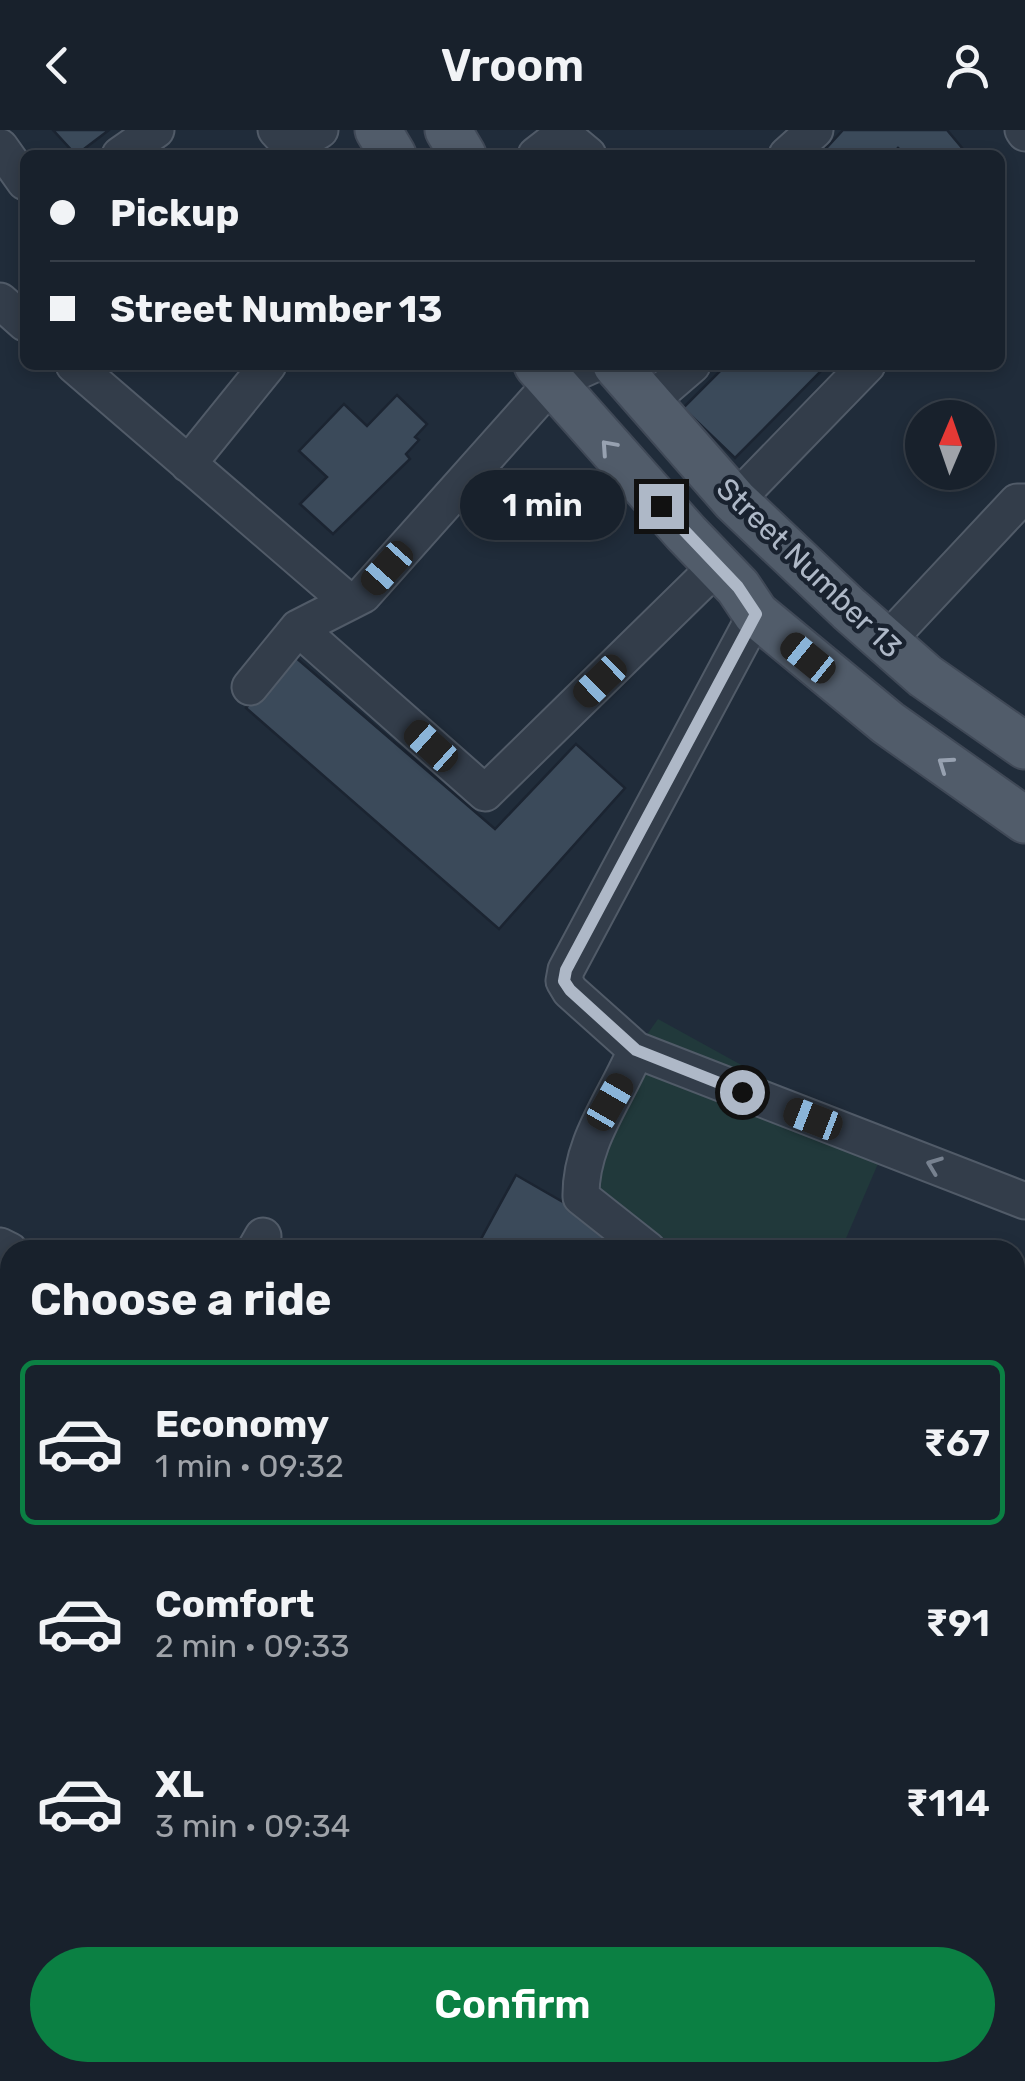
<!DOCTYPE html>
<html lang="en">
<head>
<meta charset="utf-8">
<style>
  body { margin:0; font-family:Rubik,sans-serif; background:#212934; color:#f1f3f6; height:100vh; display:flex; flex-direction:column; font-size:38px; white-space:nowrap }
  * { box-sizing:border-box; margin:0 }
  p { font-size:32px; color:#9fa3a9 }
  .icon { flex:none; width:55px; height:55px; fill:none; stroke:currentColor; stroke-width:2; stroke-linecap:round; stroke-linejoin:round }
  .map { position:relative; flex:1; overflow:hidden }
  .sheet { position:absolute; left:0px; top:1110px; width:1025px; height:842px; display:flex; flex-direction:column; background:#18212c; border-radius:30px 30px 0 0; box-shadow:0 5px 15px #0003,0 0 0 2px #363e48 }
  .sheet>* { flex:none }
  .banner { position:absolute; left:20px; top:20px; width:985px; height:220px; border-radius:15px; box-shadow:0 5px 15px #0003,0 0 0 2px #363e48; display:grid; align-content:center; height:220px; padding:0 30px; background:#18212c }
  .needle { width:65px; rotate:2deg }
  .buttons { position:absolute; left:905px; top:270px; display:grid; gap:20px }
  .buttons a { display:grid; place-items:center; width:90px; height:90px; border-radius:50%; background:#18212c; box-shadow:0 5px 15px #0003,0 0 0 2px #363e48; font-size:50px }
  .end { position:absolute; width:45px; height:45px; margin:-22px; border:12px solid #aeb8c7; background:#111; box-shadow:0 0 0 5px #111 }
  .from { border-radius:50% }
  .bubble { position:absolute; height:70px; border-radius:35px; background:#18212c; box-shadow:0 5px 15px #0003,0 0 0 2px #363e48; font-size:32px; font-weight:600; line-height:70px; text-align:center }
  .car { position:absolute; width:30px; height:60px; margin:-30px -15px; border-radius:12px; box-shadow:0 0 8px 2px #0007; background:linear-gradient(#222 24%,#8ab4d8 0 40%,#222 0 76%,#8ab4d8 0 86%,#222 0) }
  .banner b { display:flex; align-items:center; gap:35px; height:95px; font-size:38px }
  .banner b+b { border-top:2px solid #363e48 }
  .banner i { width:25px; height:25px; background:#f1f3f6 }
  ul { padding:0; list-style:none }
  li { display:flex; align-items:center; gap:30px; height:165px; margin:0 20px 15px; padding:0 10px; border:5px solid transparent; border-radius:15px }
  li div { flex:1 }
  li b { display:block; font-size:38px }
  li em { font-style:normal; font-weight:600 }
  li.on { border-color:#0b8043 }
  li>.icon { width:90px; height:90px; stroke-width:1.5 }
  h2 { padding:0 30px; font-size:45px; line-height:120px }
  .action { display:flex; gap:20px; margin-top:auto; padding:20px 30px }
  .action a { flex:1; height:115px; border-radius:60px; background:#0b8043; color:#fff; font-size:40px; font-weight:600; line-height:115px; text-align:center }
  header { display:flex; justify-content:space-between; align-items:center; height:130px; padding:0 30px; background:#18212c; font-size:45px; font-weight:600 }
  .map>svg:first-child { display:block }
  .green { fill:#21393b }
  .building { fill:#3b4a5a; stroke:#1b2431; stroke-width:2.5 }
  .lines { fill:none; stroke-linecap:round; stroke-linejoin:round }
  .minor-casing { stroke:#515b68; stroke-width:39 }
  .major-casing { stroke:#404957; stroke-width:49 }
  .minor { stroke:#333d4a; stroke-width:35 }
  .major { stroke:#515c6a; stroke-width:45 }
  .oneway { stroke:#97a1b0 }
  .oneway2 { stroke:#77818f }
  .route { stroke:#aeb8c7; stroke-width:12 }
  .labels { text-anchor:middle; stroke-width:9; stroke-linejoin:round; paint-order:stroke }
  .street-label { font-size:30px; fill:#aeb8c7; stroke:#19222f }
</style>
</head>
<body>
<header><svg class="icon" aria-label="back" viewBox="0 0 24 24"><path d="M15 5l-7 7 7 7"/></svg>Vroom<svg class="icon" aria-label="person" viewBox="0 0 24 24"><circle cx="12" cy="8" r="4"/><path d="M4 21q1-7 8-7t8 7"/></svg></header>
<div class="map">
<svg width="1025" height="1951" viewBox="0 0 1025 1951">
  <rect width="100%" height="100%" fill="#202c3a"/>
  <path class="green" d="M658 889 886 1015 841 1120H648L581 1067 636 920Z"/>
  <path class="building" d="M53 0H109L76 25Z
    M843 0H947L968 25H906L898 18 891 25H820Z
    M726 235H827L735 328 683 278Z
    M397 265 427 294 415 307 419 310 406 324 410 329 333 404 300 374 327 347 299 321 344 274 367 296Z
    M294 526 495 699 576 614 625 658 499 799 246 578Z
    M516 1045 582 1083 621 1120H475Z
    M1015 1317 1025 1322V1380L1015 1397Z
    M1025 1506V1779L1015 1775V1524Z
    M36 1942H226L242 1951H32Z"/>
  <g class="lines">
    <defs>
      <path id="minor" d="M276 0 289 14 295 15 320 0
        M1023 0 1025 3
        M0 17 25 52
        M120 25 156 0
        M536 25 563 4 588 25
        M787 25 815 0
        M0 171 25 193
        M74 235 349 472
        M649 272 692 235
        M188 334 268 235
        M735 371 867 235
        M756 484 566 840 564 851 570 861 636 920 1025 1071
        M298 498 485 663 717 436
        M886 512 1017 372H1025
        M250 557 298 498 363 465 552 253 592 235
        M636 920C615 970 580 1012 581 1067L648 1120
        M0 1116 10 1121
        M255 1120 263 1106
        M1015 1240 1025 1244
        M1015 1430 1025 1408
        M1015 1779 1025 1784
        M1015 1867 1025 1872
        M434 1942 450 1951
        M952 1951 956 1942"/>
      <path id="major" d="M378 0 393 25
        M448 0 463 25
        M537 235 686 403 738 457 756 484 888 593 1025 690
        M616 235 735 371 849 479 925 546 1025 616"/>
    </defs>
    <use href="#minor" class="minor-casing"/>
    <use href="#major" class="major-casing"/>
    <use href="#minor" class="minor"/>
    <use href="#major" class="major"/>
  </g>
  <defs><path id="oneway-chevron" d="M-2-3.5L2.5 0L-2 3.5" fill="none" stroke-width="1.6" stroke-linecap="round" stroke-linejoin="round" transform="scale(2.5)"/></defs>
  <g class="oneway">
    <use href="#oneway-chevron" transform="translate(608 317) rotate(-132)"/>
    <use href="#oneway-chevron" transform="translate(945 634) rotate(-145)"/>
  </g>
  <use class="oneway2" href="#oneway-chevron" transform="translate(934 1035) rotate(-159)"/>
  <g class="lines">
    <path class="route" d="M661 376 738 457 756 484 566 840 564 851 570 860 636 920 742 962"/>
  </g>
  <g class="labels">
    <g class="street-label">
      <text transform="translate(809 438) rotate(44)" y="10">Street Number 13</text>
    </g>
  </g>
</svg>
<div class="buttons">
<a><svg class="needle" viewBox="-14 -14 28 28"><path d="M0-13l5 13h-10z" fill="#e53935"/><path d="M0 13l5-13h-10z" fill="#9fa3a9"/></svg></a>
</div>
<i class="end from" style="left:742px;top:962px"></i>
<i class="end" style="left:661px;top:376px"></i>
<div class="bubble" style="left:460px;top:340px;width:165px">1 min</div>
<i class="car" style="left:387px;top:438px;rotate:222deg"></i>
<i class="car" style="left:808px;top:528px;rotate:309deg"></i>
<i class="car" style="left:600px;top:551px;rotate:226deg"></i>
<i class="car" style="left:431px;top:616px;rotate:312deg"></i>
<i class="car" style="left:610px;top:972px;rotate:30deg"></i>
<i class="car" style="left:813px;top:989px;rotate:291deg"></i>
<div class="banner">
<b><i class="from"></i>Pickup</b>
<b><i></i>Street Number 13</b>
</div>
<section class="sheet">
<h2>Choose a ride</h2>
<ul>
<li class="on"><svg class="icon" aria-label="car" viewBox="0 0 24 24"><path d="M5 17H2v-5l4-1 3-4h7l3 4 3 1v5h-3M9 17h6M6 11h13"/><circle cx="7" cy="17" r="2"/><circle cx="17" cy="17" r="2"/></svg><div><b>Economy</b><p>1 min · 09:32</p></div><em>₹67</em></li>
<li><svg class="icon" aria-label="car" viewBox="0 0 24 24"><path d="M5 17H2v-5l4-1 3-4h7l3 4 3 1v5h-3M9 17h6M6 11h13"/><circle cx="7" cy="17" r="2"/><circle cx="17" cy="17" r="2"/></svg><div><b>Comfort</b><p>2 min · 09:33</p></div><em>₹91</em></li>
<li><svg class="icon" aria-label="car" viewBox="0 0 24 24"><path d="M5 17H2v-5l4-1 3-4h7l3 4 3 1v5h-3M9 17h6M6 11h13"/><circle cx="7" cy="17" r="2"/><circle cx="17" cy="17" r="2"/></svg><div><b>XL</b><p>3 min · 09:34</p></div><em>₹114</em></li>
</ul>
<div class="action"><a>Confirm</a></div>
</section>
</div>
</body>
</html>
